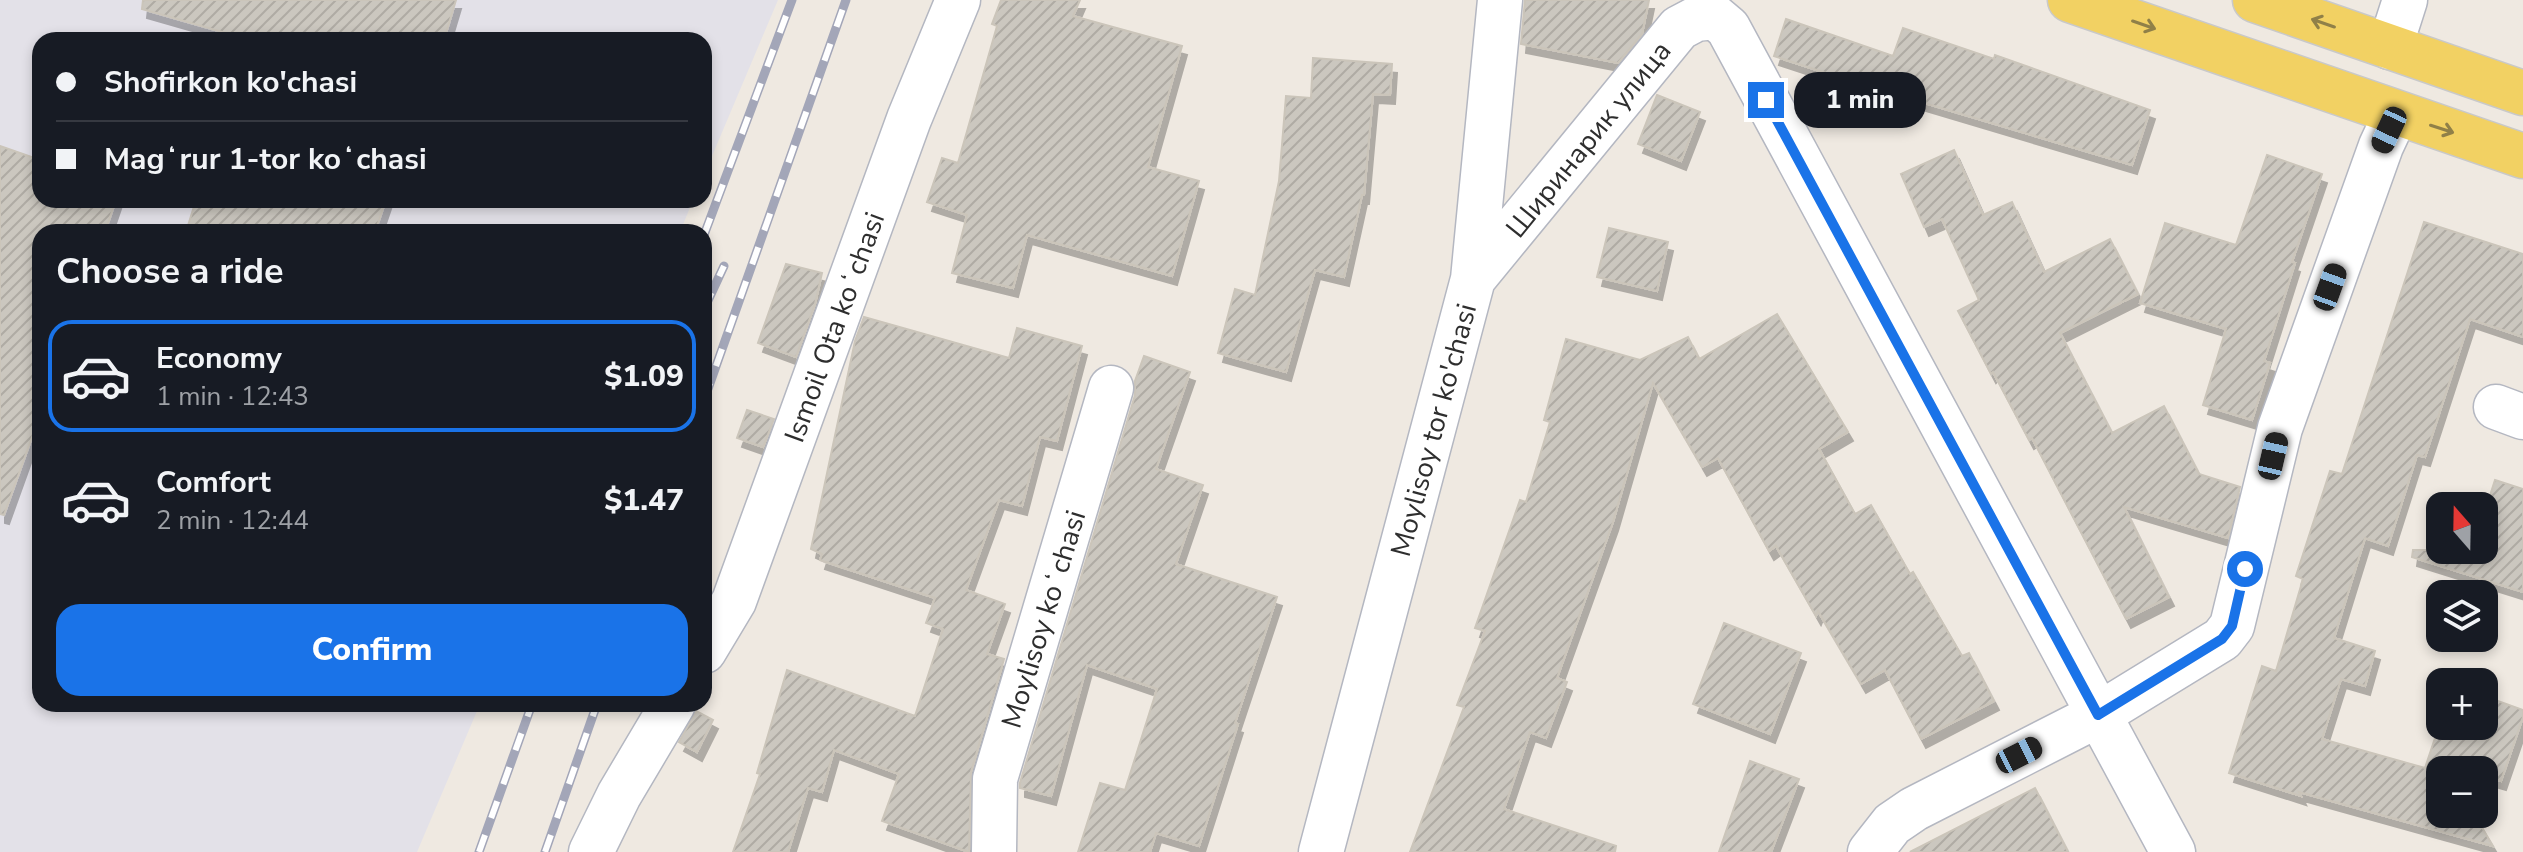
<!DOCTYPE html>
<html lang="en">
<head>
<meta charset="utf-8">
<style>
  body { margin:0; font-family:"Nunito Sans",sans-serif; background:#242831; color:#f1f3f6; height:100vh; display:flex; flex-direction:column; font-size:30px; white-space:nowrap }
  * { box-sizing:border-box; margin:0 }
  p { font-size:26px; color:#9ea1a6 }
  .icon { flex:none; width:44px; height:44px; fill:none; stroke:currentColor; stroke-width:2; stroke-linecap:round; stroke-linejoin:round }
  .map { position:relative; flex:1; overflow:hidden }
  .details { position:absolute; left:32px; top:224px; width:680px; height:488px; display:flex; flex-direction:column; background:#171b24; border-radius:24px; box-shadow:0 4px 12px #0003 }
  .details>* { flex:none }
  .banner { position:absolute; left:32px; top:32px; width:680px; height:176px; border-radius:24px; box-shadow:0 4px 12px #0003; display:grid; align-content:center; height:176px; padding:0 24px; background:#171b24 }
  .needle { width:52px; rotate:340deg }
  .fabs { position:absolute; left:2426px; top:492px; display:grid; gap:16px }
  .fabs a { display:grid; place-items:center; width:72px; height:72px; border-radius:16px; background:#171b24; box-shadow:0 4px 12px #0003; font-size:40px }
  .end { position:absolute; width:36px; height:36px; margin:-18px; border:10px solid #1a73e8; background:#fff; box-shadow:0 0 0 4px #fff }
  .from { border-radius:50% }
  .bubble { position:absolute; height:56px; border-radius:24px; background:#171b24; box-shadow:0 4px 12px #0003; font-size:26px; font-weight:800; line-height:56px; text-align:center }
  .car { position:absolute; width:24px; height:48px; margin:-24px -12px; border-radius:10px; box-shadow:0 0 6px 2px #0007; background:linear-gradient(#222 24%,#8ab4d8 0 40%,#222 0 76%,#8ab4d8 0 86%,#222 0) }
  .banner b { display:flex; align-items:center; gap:28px; height:76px; font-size:30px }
  .banner b+b { border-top:2px solid #363941 }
  .banner i { width:20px; height:20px; background:#f1f3f6 }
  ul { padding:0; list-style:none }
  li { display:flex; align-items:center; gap:24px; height:112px; margin:0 16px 12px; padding:0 8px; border:4px solid transparent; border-radius:24px }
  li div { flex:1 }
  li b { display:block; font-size:30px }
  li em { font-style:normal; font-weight:800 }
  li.active { border-color:#1a73e8 }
  li>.icon { width:72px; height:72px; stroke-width:1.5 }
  h2 { padding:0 24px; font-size:36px; line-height:96px }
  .primary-button { display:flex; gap:16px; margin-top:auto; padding:16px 24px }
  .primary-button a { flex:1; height:92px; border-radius:24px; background:#1a73e8; color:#fff; font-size:32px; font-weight:800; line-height:92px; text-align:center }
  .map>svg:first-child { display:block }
  .industrial { fill:#e3e1e8 }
  .building { fill:url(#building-hatch); stroke:#cbc5ba; stroke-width:2; filter:url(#shadow) }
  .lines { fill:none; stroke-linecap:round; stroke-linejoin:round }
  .minor-casing { stroke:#b4b7c1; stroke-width:47 }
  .major-casing { stroke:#c9c9c9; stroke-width:47 }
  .minor { stroke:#fff; stroke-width:44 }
  .major { stroke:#f2d163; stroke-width:44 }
  .rail-casing { stroke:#a3a6b8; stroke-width:9 }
  .rail { stroke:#fff; stroke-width:6; stroke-dasharray:18; stroke-linecap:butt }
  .oneway { stroke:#908048 }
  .route { stroke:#1a73e8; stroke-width:10 }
  .labels { text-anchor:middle; stroke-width:7; stroke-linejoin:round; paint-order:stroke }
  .street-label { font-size:28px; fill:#2e2e2e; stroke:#fff }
</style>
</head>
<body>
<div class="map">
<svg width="2523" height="852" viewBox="0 0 2523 852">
  <defs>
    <pattern id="building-hatch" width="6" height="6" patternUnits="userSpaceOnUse" patternTransform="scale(2)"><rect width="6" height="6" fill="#cbc7bf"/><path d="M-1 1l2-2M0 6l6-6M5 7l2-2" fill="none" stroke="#afaba4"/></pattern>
    <filter id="shadow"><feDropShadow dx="5" dy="9" stdDeviation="0" flood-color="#0004"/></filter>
  </defs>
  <rect width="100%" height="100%" fill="#efe9e1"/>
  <path class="industrial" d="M0 0H778L704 175V40H40V200H693L680 232H40V704H480L417 852H0Z"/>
  <path class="building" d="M143 0H456L444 40H250L142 9Z
    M1001 0H1080L1073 16 1182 46 1148 167 1199 181 1172 276 1027 235 1013 288 952 273 967 215 927 202 942 158 958 163 997 26 992 24Z
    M1525 0H1649L1642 34 1618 63 1521 44Z
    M1786 19 1893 56 1903 28 1994 59 1995 55 2150 110 2132 165 1844 79 1774 56Z
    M1313 58 1392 64 1390 95 1373 94 1364 195H1362L1344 277 1315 270 1286 372 1218 353 1235 289 1255 295 1279 181 1286 96 1311 98Z
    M1657 95 1700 112 1681 161 1638 144Z
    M0 146 40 160V200H116L105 232H40V415L4 515 0 514Z
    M1954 150 1983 215 2012 202 2044 272 2110 239 2138 294 2060 333 2112 433 2164 406 2199 474 2240 487 2228 538 2124 507 2169 597 2126 619 2032 438 2029 440 1993 372 1991 374 1958 311 1979 300 1942 219 1924 227 1901 174Z
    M2267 155 2322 174 2292 262 2295 263 2264 361 2270 363 2252 420 2203 405 2226 329 2140 303 2165 223 2236 245Z
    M196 200H386L375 232H186Z
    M2424 222 2523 254V337L2470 319 2425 457 2417 455 2388 546 2365 538 2334 638 2375 651 2365 686 2341 679 2322 739 2425 768 2440 723V726H2484V696L2523 710V717L2501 781 2484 776V770H2467L2445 763 2449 770H2440V814H2474L2493 846 2299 792 2301 796 2229 773 2262 666 2276 671 2303 579 2296 576 2330 471 2342 474Z
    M1609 228 1668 242 1657 291 1597 277Z
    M786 264 822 273 815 304 796 357 758 343Z
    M1777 314 1848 432 1819 449 1855 514 1871 505 1910 574 1913 572 1962 656 1969 653 1994 701 1921 739 1885 670 1861 684 1818 611 1816 616 1776 546 1769 551 1718 458 1702 467 1653 383 1613 522 1557 678 1567 682 1546 738 1530 732 1504 809 1616 846 1615 852H1410L1464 707 1457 705 1485 631 1475 628 1520 500 1526 502 1550 422 1544 420 1566 339 1640 360 1688 337 1699 359Z
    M864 317 1009 358 1017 328 1082 346 1057 441 1040 437 1022 506 999 500 966 590 1005 604 987 654 1004 659 971 772 969 852 882 821 899 774 834 750 822 792 808 788 788 852H733L760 774 757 773 787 670 915 716 943 629 926 623 935 598 820 560 822 554 811 549 855 341Z
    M1144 356 1190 372 1156 469 1203 485 1176 564 1277 597 1235 723 1238 724 1199 846 1156 833 1150 852H1078L1100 783 1125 790 1157 689 1087 665 1051 796 1020 788V783L1135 395V381Z
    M747 410 774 419 763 447 737 438Z
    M2495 480 2523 489V592L2412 557 2413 550H2484V514Z
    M1724 623 1801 653 1770 734 1693 704Z
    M696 711 713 720 697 752 679 742Z
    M1750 761 1799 779 1771 852H1719Z
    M2035 788 2068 852H1910Z"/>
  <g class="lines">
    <defs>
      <path id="minor" d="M2390 47 2405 0
        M1473 279 1679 28 1696 19 1715 17 1728 28 2173 852
        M2496 407 2523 417
        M704 651 734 601 909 119 958 0
        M591 852 619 795 673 704
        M994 852 995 779 1111 388
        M1321 852 1473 279 1500 0
        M1870 852 1892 824 1914 809 2098 715 2222 639 2232 626 2280 428 2381 146 2396 114"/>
      <path id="major" d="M2070 0 2523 156
        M2255 0 2523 93"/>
    </defs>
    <use href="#minor" class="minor-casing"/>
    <use href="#major" class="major-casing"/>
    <use href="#minor" class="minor"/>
    <use href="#major" class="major"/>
    <defs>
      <path id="rail" d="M704 235 792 0
        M704 309 724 266
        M704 400 846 0
        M479 852 532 704
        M545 852 597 704"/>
    </defs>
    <use href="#rail" class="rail-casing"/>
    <use href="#rail" class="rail"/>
  </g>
  <defs><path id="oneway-shaft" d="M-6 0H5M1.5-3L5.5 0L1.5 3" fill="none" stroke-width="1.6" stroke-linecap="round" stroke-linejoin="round" transform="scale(2)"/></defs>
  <g class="oneway">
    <use href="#oneway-shaft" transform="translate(2323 23) rotate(-161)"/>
    <use href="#oneway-shaft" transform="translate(2144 25) rotate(19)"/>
    <use href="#oneway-shaft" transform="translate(2442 129) rotate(18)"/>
  </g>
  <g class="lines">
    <path class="route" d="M1766 100 2098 715 2222 639 2232 626 2245 569"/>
  </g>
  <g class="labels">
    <g class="street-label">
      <text transform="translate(1588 139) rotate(-51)" y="10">Ширинарик улица</text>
      <text transform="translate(834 327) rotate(-70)" y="10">Ismoil Ota koʻchasi</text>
      <text transform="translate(1433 430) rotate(-75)" y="10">Moylisoy tor ko'chasi</text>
      <text transform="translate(1043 619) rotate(-73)" y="10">Moylisoy koʻchasi</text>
    </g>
  </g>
</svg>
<div class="fabs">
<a><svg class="needle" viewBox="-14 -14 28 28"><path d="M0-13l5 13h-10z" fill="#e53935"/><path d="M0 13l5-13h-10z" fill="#9ea1a6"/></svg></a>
<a><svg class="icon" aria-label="layers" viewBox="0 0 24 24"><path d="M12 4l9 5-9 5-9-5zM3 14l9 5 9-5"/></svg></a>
<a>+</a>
<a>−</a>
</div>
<i class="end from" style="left:2245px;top:569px"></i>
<i class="end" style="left:1766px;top:100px"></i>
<div class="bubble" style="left:1794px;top:72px;width:132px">1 min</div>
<i class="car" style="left:2389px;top:130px;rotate:205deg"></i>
<i class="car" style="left:2330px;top:287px;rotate:20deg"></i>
<i class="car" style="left:2273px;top:456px;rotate:13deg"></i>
<i class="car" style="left:2019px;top:755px;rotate:63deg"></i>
<div class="banner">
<b><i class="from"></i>Shofirkon ko'chasi</b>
<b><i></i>Magʻrur 1-tor koʻchasi</b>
</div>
<section class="details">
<h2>Choose a ride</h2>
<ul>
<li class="active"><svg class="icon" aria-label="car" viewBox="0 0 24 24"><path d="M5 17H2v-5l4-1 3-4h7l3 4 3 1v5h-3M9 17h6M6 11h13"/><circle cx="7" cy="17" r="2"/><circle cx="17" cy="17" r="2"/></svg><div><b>Economy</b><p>1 min · 12:43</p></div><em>$1.09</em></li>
<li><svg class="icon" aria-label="car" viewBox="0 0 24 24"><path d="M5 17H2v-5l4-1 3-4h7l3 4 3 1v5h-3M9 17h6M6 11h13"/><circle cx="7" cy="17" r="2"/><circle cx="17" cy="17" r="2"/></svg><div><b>Comfort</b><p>2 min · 12:44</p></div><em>$1.47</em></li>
</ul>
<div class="primary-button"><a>Confirm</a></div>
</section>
</div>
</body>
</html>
